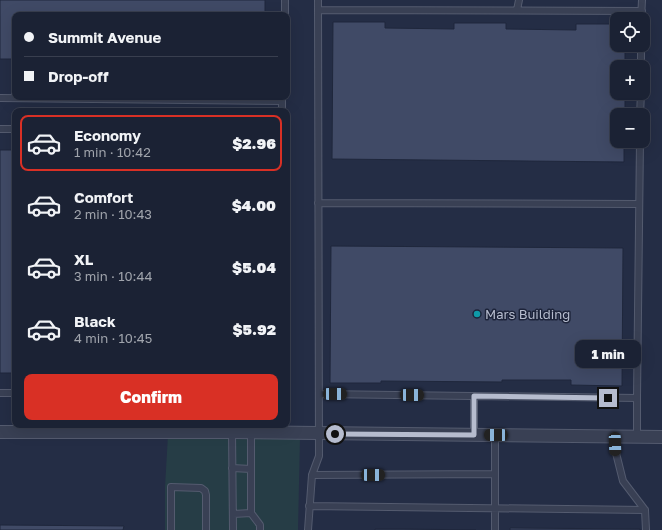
<!DOCTYPE html>
<html lang="en">
<head>
<meta charset="utf-8">
<style>
  body { margin:0; font-family:"Golos Text",sans-serif; background:#282f40; color:#f1f3f6; height:100vh; display:flex; flex-direction:column; font-size:15px; white-space:nowrap }
  * { box-sizing:border-box; margin:0 }
  p { font-size:13px; color:#a0a4ac }
  .icon { flex:none; width:22px; height:22px; fill:none; stroke:currentColor; stroke-width:2; stroke-linecap:round; stroke-linejoin:round }
  .map { position:relative; flex:1; overflow:hidden }
  .side { position:absolute; left:12px; top:108px; width:278px; height:320px; display:flex; flex-direction:column; background:#1b2234; border-radius:8px; box-shadow:0 4px 16px #0002,0 0 0 1px #393f4f }
  .side>* { flex:none }
  .top-card { position:absolute; left:12px; top:12px; width:278px; height:88px; border-radius:8px; box-shadow:0 4px 16px #0002,0 0 0 1px #393f4f; display:grid; align-content:center; height:88px; padding:0 12px; background:#1b2234 }
  .fabs { position:absolute; left:610px; top:12px; display:grid; gap:8px }
  .fabs a { display:grid; place-items:center; width:40px; height:40px; border-radius:8px; background:#1b2234; box-shadow:0 4px 16px #0002,0 0 0 1px #393f4f; font-size:20px }
  .end { position:absolute; width:18px; height:18px; margin:-9px; border:5px solid #b6bcce; background:#111; box-shadow:0 0 0 2px #111 }
  .from { border-radius:50% }
  .bubble { position:absolute; height:28px; border-radius:8px; background:#1b2234; box-shadow:0 4px 16px #0002,0 0 0 1px #393f4f; font-size:13px; font-weight:800; line-height:28px; text-align:center }
  .car { position:absolute; width:12px; height:24px; margin:-12px -6px; border-radius:5px; box-shadow:0 0 3px 1px #0007; background:linear-gradient(#222 24%,#8ab4d8 0 40%,#222 0 76%,#8ab4d8 0 86%,#222 0) }
  .top-card b { display:flex; align-items:center; gap:14px; height:38px; font-size:15px }
  .top-card b+b { border-top:1px solid #393f4f }
  .top-card i { width:10px; height:10px; background:#f1f3f6 }
  ul { padding:7px 0 0; list-style:none }
  li { display:flex; align-items:center; gap:12px; height:56px; margin:0 8px 6px; padding:0 4px; border:2px solid transparent; border-radius:8px }
  li div { flex:1 }
  li b { display:block; font-size:15px }
  li em { font-style:normal; font-weight:800 }
  li.on { border-color:#d93025 }
  li>.icon { width:36px; height:36px; stroke-width:1.5 }
  .action { display:flex; gap:8px; margin-top:auto; padding:8px 12px }
  .action a { flex:1; height:46px; border-radius:8px; background:#d93025; color:#fff; font-size:16px; font-weight:800; line-height:46px; text-align:center }
  .map>svg:first-child { display:block }
  .green { fill:#263d46 }
  .building { fill:#404a66; stroke:#1f273c }
  .lines { fill:none; stroke-linecap:round; stroke-linejoin:round }
  .lane-casing { stroke:#545b6f; stroke-width:8 }
  .street-casing { stroke:#545b6f; stroke-width:14 }
  .lane { stroke:#394054; stroke-width:6 }
  .street { stroke:#394054; stroke-width:12 }
  .route { stroke:#b6bcce; stroke-width:5 }
  .culture-dot { fill:#0f9aa8; stroke:#1d243a; stroke-width:1.5 }
  .labels { text-anchor:middle; stroke-width:3; stroke-linejoin:round; paint-order:stroke }
  .poi-label { font-size:13px; fill:#b6bcce; stroke:#1d243a; text-anchor:start }
</style>
</head>
<body>
<div class="map">
<svg width="662" height="530" viewBox="0 0 662 530">
  <rect width="100%" height="100%" fill="#242d45"/>
  <path class="green" d="M168 435 300 437 298 530H165V487Z"/>
  <path class="building" d="M0 0H265V15H15V59H0Z
    M333 22H385V28L454 29V23H506V29L576 30V24H617V45H625V67H617V93H625V115H617V141H624V162L332 159Z
    M0 150H15V373H0Z
    M331 246 623 248 622 386 571 385V380H502V382L381 381V383H330Z
    M0 525 124 526 123 530H0Z
    M510 528 640 529V530H510Z
    M375 529H404L476 530H375Z"/>
  <g class="lines">
    <defs>
      <path id="lane" d="M318 10 642 11
        M517 10 519 0
        M285 15V0
        M641 19 642 0
        M641 67V45
        M0 98 282 101
        M15 98V77
        M282 111V99
        M640 115 641 93
        M0 129H15
        M318 203 639 204
        M0 393H15
        M320 394 637 398V436
        M637 398 640 141
        M232 432 233 530
        M251 432V513L260 525V530
        M474 435V396
        M615 436 616 453 623 481 645 510 646 530
        M232 468 251 469
        M312 475 495 474
        M309 506 645 510
        M233 514 251 513
        M171 530V487L201 488 205 491 206 495V530
        M308 530 312 475 319 456 318 0
        M495 530V435"/>
      <path id="street" d="M0 432H232L662 437"/>
    </defs>
    <use href="#lane" class="lane-casing"/>
    <use href="#street" class="street-casing"/>
    <use href="#lane" class="lane"/>
    <use href="#street" class="street"/>
  </g>
  <g class="lines">
    <path class="route" d="M335 434 474 435V396L608 398"/>
  </g>
  <circle class="culture-dot" cx="477" cy="314" r="4"/>
  <g class="labels">
    <g class="poi-label">
      <text x="485" y="319">Mars Building</text>
    </g>
  </g>
</svg>
<div class="fabs">
<a><svg class="icon" aria-label="locate" viewBox="0 0 24 24"><circle cx="12" cy="12" r="6"/><path d="M12 2v4M12 18v4M2 12h4M18 12h4"/></svg></a>
<a>+</a>
<a>−</a>
</div>
<i class="end from" style="left:335px;top:434px"></i>
<i class="end" style="left:608px;top:398px"></i>
<div class="bubble" style="left:575px;top:340px;width:66px">1 min</div>
<i class="car" style="left:335px;top:394px;rotate:91deg"></i>
<i class="car" style="left:412px;top:395px;rotate:91deg"></i>
<i class="car" style="left:496px;top:435px;rotate:271deg"></i>
<i class="car" style="left:615px;top:444px;rotate:178deg"></i>
<i class="car" style="left:373px;top:475px;rotate:90deg"></i>
<div class="top-card">
<b><i class="from"></i>Summit Avenue</b>
<b><i></i>Drop-off</b>
</div>
<section class="side">
<ul>
<li class="on"><svg class="icon" aria-label="car" viewBox="0 0 24 24"><path d="M5 17H2v-5l4-1 3-4h7l3 4 3 1v5h-3M9 17h6M6 11h13"/><circle cx="7" cy="17" r="2"/><circle cx="17" cy="17" r="2"/></svg><div><b>Economy</b><p>1 min · 10:42</p></div><em>$2.96</em></li>
<li><svg class="icon" aria-label="car" viewBox="0 0 24 24"><path d="M5 17H2v-5l4-1 3-4h7l3 4 3 1v5h-3M9 17h6M6 11h13"/><circle cx="7" cy="17" r="2"/><circle cx="17" cy="17" r="2"/></svg><div><b>Comfort</b><p>2 min · 10:43</p></div><em>$4.00</em></li>
<li><svg class="icon" aria-label="car" viewBox="0 0 24 24"><path d="M5 17H2v-5l4-1 3-4h7l3 4 3 1v5h-3M9 17h6M6 11h13"/><circle cx="7" cy="17" r="2"/><circle cx="17" cy="17" r="2"/></svg><div><b>XL</b><p>3 min · 10:44</p></div><em>$5.04</em></li>
<li><svg class="icon" aria-label="car" viewBox="0 0 24 24"><path d="M5 17H2v-5l4-1 3-4h7l3 4 3 1v5h-3M9 17h6M6 11h13"/><circle cx="7" cy="17" r="2"/><circle cx="17" cy="17" r="2"/></svg><div><b>Black</b><p>4 min · 10:45</p></div><em>$5.92</em></li>
</ul>
<div class="action"><a>Confirm</a></div>
</section>
</div>
</body>
</html>
